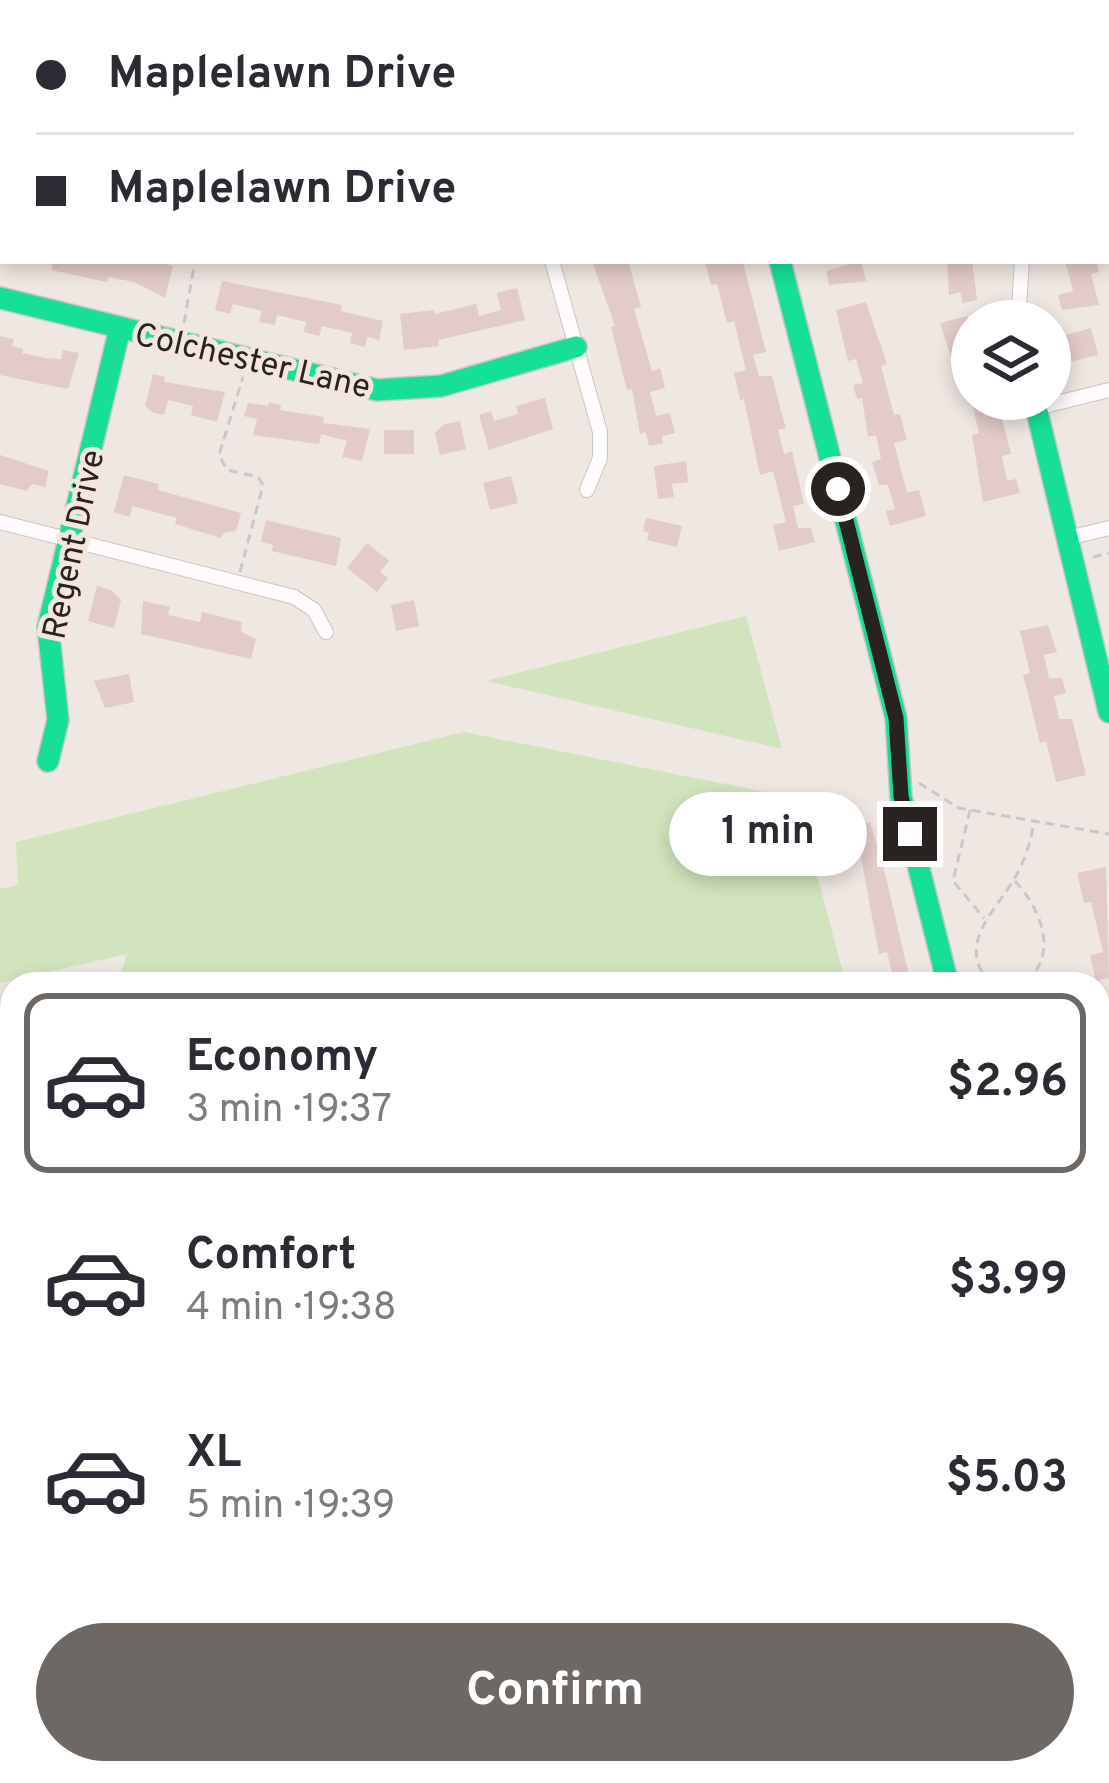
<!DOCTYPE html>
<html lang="en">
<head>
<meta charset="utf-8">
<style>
  body { margin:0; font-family:Overpass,sans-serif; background:#f7f7f7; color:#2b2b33; height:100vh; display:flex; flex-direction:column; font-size:45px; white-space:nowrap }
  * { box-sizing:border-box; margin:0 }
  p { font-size:39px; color:#7c7c81 }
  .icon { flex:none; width:66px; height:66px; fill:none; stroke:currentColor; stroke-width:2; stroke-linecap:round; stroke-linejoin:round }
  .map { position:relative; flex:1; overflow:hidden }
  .details { position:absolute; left:0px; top:972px; width:1110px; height:813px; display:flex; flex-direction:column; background:#fff; border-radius:36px 36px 0 0; box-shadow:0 6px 18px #0003 }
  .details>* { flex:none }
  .hud { position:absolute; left:0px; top:0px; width:1110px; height:264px; box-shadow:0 6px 18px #0003; display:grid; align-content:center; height:264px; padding:0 36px; background:#fff }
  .tools { position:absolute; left:951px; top:300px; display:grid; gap:24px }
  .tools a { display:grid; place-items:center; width:120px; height:120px; border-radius:50%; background:#fff; box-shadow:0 6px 18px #0003; font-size:60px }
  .end { position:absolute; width:54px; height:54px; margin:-27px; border:15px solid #282320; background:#fff; box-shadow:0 0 0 6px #fff }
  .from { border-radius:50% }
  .bubble { position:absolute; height:84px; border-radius:42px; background:#fff; box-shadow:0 6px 18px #0003; font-size:39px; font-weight:700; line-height:84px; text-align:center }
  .hud b { display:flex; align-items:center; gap:42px; height:114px; font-size:45px }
  .hud b+b { border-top:3px solid #e1e1e2 }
  .hud i { width:30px; height:30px; background:#2b2b33 }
  ul { padding:21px 0 0; list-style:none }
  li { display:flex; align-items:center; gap:36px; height:180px; margin:0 24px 18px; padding:0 12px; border:6px solid transparent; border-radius:24px }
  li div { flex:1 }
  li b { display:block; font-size:45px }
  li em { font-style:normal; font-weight:700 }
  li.active { border-color:#6e6864 }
  li>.icon { width:108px; height:108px; stroke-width:1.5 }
  .primary-button { display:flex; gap:24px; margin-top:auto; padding:24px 36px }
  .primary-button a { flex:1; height:138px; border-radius:72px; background:#6e6864; color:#fff; font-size:48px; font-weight:700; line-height:138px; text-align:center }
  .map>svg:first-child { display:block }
  .green { fill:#d1e4bd }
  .water { fill:#5dc0db }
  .building { fill:#e2cbc8 }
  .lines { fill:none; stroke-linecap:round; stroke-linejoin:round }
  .lane-casing { stroke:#cac5c1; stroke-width:10 }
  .street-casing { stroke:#cac5c1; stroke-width:16 }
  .fast-casing { stroke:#cac5c1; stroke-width:24 }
  .path { stroke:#cac8c7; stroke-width:3; stroke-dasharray:9 6; stroke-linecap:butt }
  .lane { stroke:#fdfbfb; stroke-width:8 }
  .street { stroke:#fdfbfb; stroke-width:14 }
  .fast { stroke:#16e098; stroke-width:21 }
  .route { stroke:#282320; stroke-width:15 }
  .labels { text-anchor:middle; stroke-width:10; stroke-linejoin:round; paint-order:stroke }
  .street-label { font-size:33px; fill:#282320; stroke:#f4e6dd }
</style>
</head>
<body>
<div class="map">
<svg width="1109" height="1783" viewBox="0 0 1109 1783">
  <rect width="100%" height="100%" fill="#efe7e2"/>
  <path class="green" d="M746 616 782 749 486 681Z
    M464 732 796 798 845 979 819 984H117L127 954 0 983V889L18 885 16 842Z
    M131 1773H673L667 1783H135Z"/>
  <path class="water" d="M623 1773H957L958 1783H620Z"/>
  <path class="building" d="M53 261H151L173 266 165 298 134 282 108 277 107 282 51 270Z
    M592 261H628L641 307 634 309 652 371 660 368 665 388 650 392 656 416 670 413 675 433 662 436 663 443 649 446 646 432 640 434 632 389 627 390 611 327 615 326Z
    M705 261 743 262 766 352 753 355 759 376H772L782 415 786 428 778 430 784 454 792 451 804 504 793 506 798 528H811L815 542 779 551 773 525 786 522 773 471 760 475 744 399 740 400 734 373 746 370 734 321 727 323 717 284 711 285Z
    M861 261 866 281 829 285 826 271Z
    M947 261H972L977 300 963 303 960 292 949 295Z
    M1070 261H1096L1099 272 1091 274 1099 305 1062 310 1058 295 1073 291 1066 264Z
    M222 281 342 305 341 311 383 321 379 340 367 337 365 347 350 343 352 333 322 326 319 336 304 332 306 322 277 315 275 325 259 322 262 311 233 304 230 314 215 310Z
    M517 288 525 320 438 340 439 346 404 350 400 314 434 310 435 314 476 304 479 316 501 310 497 293Z
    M866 302 887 364 881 366 894 415 900 414 907 440 894 443 907 493 919 490 926 516 890 526 886 511 895 509 888 485H879L872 462 881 459 876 435 868 437 862 398 857 399 853 385 863 383 856 359 848 361 836 310Z
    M968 316 972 382 960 385 940 323Z
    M1091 328 1098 355 1069 362 1059 337Z
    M0 336 14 339 12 346 23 349 22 353 45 358 61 359 63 350 79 353 68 389 0 375Z
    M153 374 165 377 164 382 225 392 217 422 191 415 193 406 168 400 164 415 152 412 145 406Z
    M545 398 553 429 489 450 479 415 491 411 494 421 518 414 516 406Z
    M971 399H997L1011 454 1002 456 1007 481 1016 479 1020 493 983 502 972 435 979 433Z
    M269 402 281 405 280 410 324 417 323 423 370 429 362 461 342 457 347 441 321 434 319 444 253 435 257 419 244 416 248 403 268 406Z
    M460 421 466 449 440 455 435 433 445 424Z
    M384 430H414V454H384Z
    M0 455 49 471 45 487 32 484 27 491 0 484Z
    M686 461 688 482 672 484 674 497 658 499 654 466Z
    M124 475 159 484 158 490 241 513 236 531 223 533 221 538 175 524 177 518 132 506 130 517 114 512Z
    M511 476 518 503 490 510 483 483Z
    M646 518 682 526 677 547 647 540 649 532 643 531Z
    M266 520 341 538 336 566 272 551 273 545 261 542Z
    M367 543 389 561 380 572 388 578 377 592 347 568Z
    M97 586 111 590 121 600 114 628 88 621Z
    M414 600 419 626 396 631 391 605Z
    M143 601 170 607 168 615 200 622 202 612 242 622 241 632 256 639 251 659 141 634Z
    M1048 625 1057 652 1044 655 1049 678H1062L1066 693 1054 696 1059 719H1072L1086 775 1056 782 1046 741 1040 743 1030 702 1023 675 1030 673 1020 631Z
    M129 674 134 702 105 708 94 681Z
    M870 822 882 861 911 984H895L887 952 879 954 857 836 847 839 844 829Z
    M1106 867 1109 978 1096 981 1090 955 1103 952 1091 902 1084 903 1077 873Z"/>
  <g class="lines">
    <defs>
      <path id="lane" d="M1016 1773 1020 1783"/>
      <path id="street" d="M482 0V3
        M713 0 714 3
        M959 0 960 3
        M0 91 3 92
        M552 261 600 432V458L587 490
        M1018 321 1022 261
        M1036 408 1109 390
        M0 522 294 597 314 610 326 632
        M1068 538 1109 528
        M1098 1319 1109 1316
        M0 1442 12 1439
        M1098 1552 1109 1567"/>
      <path id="fast" d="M780 261 896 718 901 797 948 984
        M0 298 377 390 441 386 576 347
        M1034 399 1109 712
        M48 761 58 720 48 627 120 328"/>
    </defs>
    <use href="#lane" class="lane-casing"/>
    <use href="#street" class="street-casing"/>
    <use href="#fast" class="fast-casing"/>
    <path class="path" d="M102 3V0
      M184 323 195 261
      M1093 557 1109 553
      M240 572 263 485 258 477 227 470 219 455 243 377
      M919 783 959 808 1109 834
      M970 810 953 881 984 918
      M1015 881C1041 909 1060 955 1024 984
      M991 984C954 945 996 911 1016 876 1025 859 1031 842 1034 822"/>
    <use href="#lane" class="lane"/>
    <use href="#street" class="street"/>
    <use href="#fast" class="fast"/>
  </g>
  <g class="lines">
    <path class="route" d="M838 489 896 718 901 796 910 834"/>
  </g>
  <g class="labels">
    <g class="street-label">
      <text transform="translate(253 359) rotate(13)" y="12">Colchester Lane</text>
      <text transform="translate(72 544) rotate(-78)" y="12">Regent Drive</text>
    </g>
  </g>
</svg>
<div class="tools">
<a><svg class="icon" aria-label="layers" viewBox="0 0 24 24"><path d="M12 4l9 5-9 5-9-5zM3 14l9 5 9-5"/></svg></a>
</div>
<i class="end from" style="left:838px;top:489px"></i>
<i class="end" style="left:910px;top:834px"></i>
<div class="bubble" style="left:669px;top:792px;width:198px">1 min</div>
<div class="hud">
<b><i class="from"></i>Maplelawn Drive</b>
<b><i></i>Maplelawn Drive</b>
</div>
<section class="details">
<ul>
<li class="active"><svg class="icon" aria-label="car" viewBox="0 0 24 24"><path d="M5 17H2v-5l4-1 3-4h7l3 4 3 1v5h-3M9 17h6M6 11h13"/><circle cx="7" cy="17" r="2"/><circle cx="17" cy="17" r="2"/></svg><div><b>Economy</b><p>3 min · 19:37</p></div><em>$2.96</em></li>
<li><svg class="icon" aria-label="car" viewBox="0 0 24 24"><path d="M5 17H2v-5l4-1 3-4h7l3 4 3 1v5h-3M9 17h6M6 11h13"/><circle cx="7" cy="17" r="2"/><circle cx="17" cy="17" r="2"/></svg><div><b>Comfort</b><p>4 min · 19:38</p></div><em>$3.99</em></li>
<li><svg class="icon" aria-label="car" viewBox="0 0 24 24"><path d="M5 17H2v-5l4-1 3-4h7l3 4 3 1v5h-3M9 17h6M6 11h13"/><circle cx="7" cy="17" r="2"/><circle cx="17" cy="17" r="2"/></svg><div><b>XL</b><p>5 min · 19:39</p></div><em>$5.03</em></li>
</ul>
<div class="primary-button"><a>Confirm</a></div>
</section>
</div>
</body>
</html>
